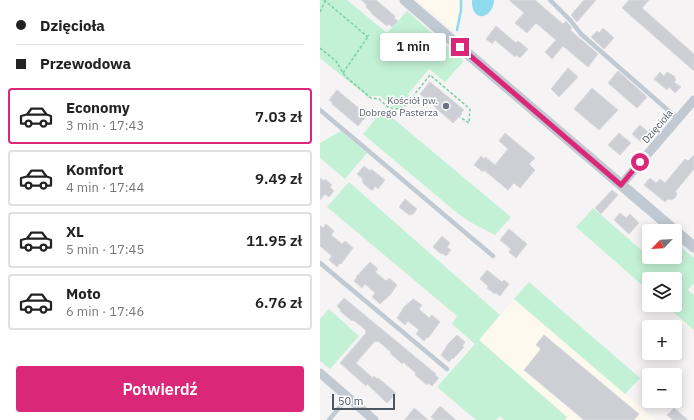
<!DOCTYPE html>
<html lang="pl">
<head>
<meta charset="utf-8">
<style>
  body { margin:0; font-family:"IBM Plex Sans",sans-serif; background:#f2f2f2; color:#222; height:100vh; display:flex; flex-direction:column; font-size:15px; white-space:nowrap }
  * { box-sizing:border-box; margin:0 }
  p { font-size:13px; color:#767676 }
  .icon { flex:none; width:22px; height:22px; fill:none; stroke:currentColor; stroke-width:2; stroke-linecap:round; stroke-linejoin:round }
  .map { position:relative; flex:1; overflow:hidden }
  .details { display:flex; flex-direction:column; background:#fff; width:320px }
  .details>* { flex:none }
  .hud { display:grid; align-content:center; height:88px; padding:0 16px; background:#fff }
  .needle { width:26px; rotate:245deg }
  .fabs { position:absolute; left:322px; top:224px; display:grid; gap:8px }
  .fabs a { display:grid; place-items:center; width:40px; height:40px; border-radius:4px; background:#fff; box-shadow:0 2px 10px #0003; font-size:20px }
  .scale { position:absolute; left:12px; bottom:10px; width:63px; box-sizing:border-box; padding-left:4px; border:2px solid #4a5661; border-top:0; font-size:11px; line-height:14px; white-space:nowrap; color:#4a5661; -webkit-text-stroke:3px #fff; paint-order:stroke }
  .end { position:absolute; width:18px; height:18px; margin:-9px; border:5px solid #db2777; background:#fff; box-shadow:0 0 0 2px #fff }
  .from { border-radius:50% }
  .bubble { position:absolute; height:28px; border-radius:4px; background:#fff; box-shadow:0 2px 10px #0003; font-size:13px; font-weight:600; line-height:28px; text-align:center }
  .hud b { display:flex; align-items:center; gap:14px; height:38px; font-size:15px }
  .hud b+b { border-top:1px solid #e0e0e0 }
  .hud i { width:10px; height:10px; background:#222 }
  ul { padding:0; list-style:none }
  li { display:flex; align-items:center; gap:12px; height:56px; margin:0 8px 6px; padding:0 8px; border:2px solid #e0e0e0; border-radius:4px }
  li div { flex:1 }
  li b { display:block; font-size:15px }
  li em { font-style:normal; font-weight:600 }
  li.current { border-color:#db2777 }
  li>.icon { width:36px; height:36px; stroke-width:1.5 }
  .cta { display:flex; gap:8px; margin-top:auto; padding:8px 16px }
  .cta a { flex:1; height:46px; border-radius:4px; background:#db2777; color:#fff; font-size:16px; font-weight:600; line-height:46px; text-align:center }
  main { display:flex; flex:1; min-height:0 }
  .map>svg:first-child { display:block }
  .commercial { fill:#fdf9ef }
  .green { fill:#c3f1d5 }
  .water { fill:#90daee }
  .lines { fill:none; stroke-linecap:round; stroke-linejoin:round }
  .stream { stroke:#90daee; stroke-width:2.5 }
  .building { fill:#cdcfd5; stroke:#d7d9de }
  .path { stroke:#7ad0a6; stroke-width:1.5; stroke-dasharray:3 2; stroke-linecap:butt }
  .service { stroke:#c1cad2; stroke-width:4.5 }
  .minor { stroke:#c1cad2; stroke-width:9 }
  .tertiary { stroke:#c1cad2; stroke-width:11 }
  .route { stroke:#db2777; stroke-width:5 }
  .worship-dot { fill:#6b7280; stroke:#fff; stroke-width:1.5 }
  .labels { text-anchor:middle; stroke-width:3; stroke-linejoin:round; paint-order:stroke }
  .worship-label { font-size:10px; fill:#5b616d; stroke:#fff; text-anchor:end }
  .street-label { font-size:10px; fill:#4a5661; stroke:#fff }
</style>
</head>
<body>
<main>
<section class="details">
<div class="hud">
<b><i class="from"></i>Dzięcioła</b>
<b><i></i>Przewodowa</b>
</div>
<ul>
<li class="current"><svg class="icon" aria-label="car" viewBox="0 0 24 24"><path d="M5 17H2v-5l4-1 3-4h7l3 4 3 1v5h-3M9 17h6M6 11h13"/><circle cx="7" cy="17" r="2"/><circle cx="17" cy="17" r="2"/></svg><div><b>Economy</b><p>3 min · 17:43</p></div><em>7.03 zł</em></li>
<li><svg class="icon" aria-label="car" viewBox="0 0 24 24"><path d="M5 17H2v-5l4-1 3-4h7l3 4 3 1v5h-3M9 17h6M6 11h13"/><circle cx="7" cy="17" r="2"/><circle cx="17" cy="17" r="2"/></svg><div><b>Komfort</b><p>4 min · 17:44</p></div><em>9.49 zł</em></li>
<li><svg class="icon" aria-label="car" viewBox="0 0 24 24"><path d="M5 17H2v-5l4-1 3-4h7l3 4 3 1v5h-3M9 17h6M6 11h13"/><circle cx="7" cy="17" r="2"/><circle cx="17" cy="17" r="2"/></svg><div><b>XL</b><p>5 min · 17:45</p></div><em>11.95 zł</em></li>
<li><svg class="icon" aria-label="car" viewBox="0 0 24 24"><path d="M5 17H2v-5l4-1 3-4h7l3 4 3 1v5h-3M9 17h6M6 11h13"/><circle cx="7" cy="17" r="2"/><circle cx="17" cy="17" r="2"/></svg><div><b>Moto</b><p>6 min · 17:46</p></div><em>6.76 zł</em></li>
</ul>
<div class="cta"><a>Potwierdź</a></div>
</section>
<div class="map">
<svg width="374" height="420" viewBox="0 0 374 420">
  <rect width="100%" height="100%" fill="#f5f3f3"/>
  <path class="commercial" d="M97 0H140L141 16 135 32Z
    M194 299 336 420H245L247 417 159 340Z"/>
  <path class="green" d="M0 0H27L67 33 87 11 144 61 125 82 109 69 88 94 93 98 80 108 73 107 60 96H50L49 98 0 58Z
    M63 110 191 217 175 235 150 222 136 212 43 134Z
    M21 131 47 153 25 179 0 158V143Z
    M29 182 180 315 159 340 247 417 245 420H184L180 416 176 420H156L117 387 155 344 132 324 137 316 7 207Z
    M273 208 334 261 338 257H355V242L374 258V283L368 290 374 295V330L345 305H355V279H329V291L256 227Z
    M209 282 320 378 305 394 194 299Z
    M9 309 39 336 10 369 0 361V319Z"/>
  <path class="water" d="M152 0H174C173 19 151 24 152 0Z"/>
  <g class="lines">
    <path class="stream" d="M137 30 141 10V0"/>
  </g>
  <path class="building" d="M41 0H56L75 16 74 18 78 21 72 27 69 24 67 26 52 14V13L46 7 47 5Z
    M189 0H215L243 24 246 21 252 28 250 30 278 54 268 67 243 46 232 59 225 52 236 40 216 23 207 33 195 23 204 13Z
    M264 0H276L257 22 251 15Z
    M309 0H329L322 8 374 54V71L302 8Z
    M176 26 196 43 198 41 208 49 200 58 196 55 195 57 175 40 172 44 166 39Z
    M283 28 294 38 284 49 271 37 277 31 279 33Z
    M248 68 258 77 239 97 231 89Z
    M298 71 327 97 317 108 288 83Z
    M340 72 344 76 347 72 354 76 356 80 354 82 361 87 355 93 349 87 347 90 334 79Z
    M110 82 144 110 141 113 142 114 133 123 100 94Z
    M272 88 298 110 279 130 254 109Z
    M17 90 47 115 38 126 12 104 13 103 9 100Z
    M320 125 328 132 320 141 312 134Z
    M185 133 215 158 209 164 215 170 200 188 194 183 188 190 164 170 163 172 154 165 161 156 164 159 165 157 175 165 188 149 179 141Z
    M299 133 311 143 300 155 288 145Z
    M374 155V169L355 192 357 193 355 198 351 200 348 199 345 202 324 185 330 178 336 183 340 179 345 183 365 159 368 161Z
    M44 166 50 171 51 169 65 180 58 189 55 186 53 190H51L45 185 42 181 43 179 37 174Z
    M0 178 4 181 5 179 12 185 10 187 14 191 9 197 5 194 0 200Z
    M292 190 298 195 281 214 275 208Z
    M85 199 97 209 93 214 89 215 79 207Z
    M300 213 306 218 310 214 319 223 309 234 294 220Z
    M6 224 14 231 11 235 22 244 25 241 33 248 21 264 20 263 17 267 9 260 12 256 0 246V225L3 228Z
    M189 229 207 244 196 258 189 252 191 249 180 240Z
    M122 236 130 243 127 247 131 250 126 256 122 253 121 254 113 247Z
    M50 262 58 269 55 272 60 276 66 281 69 278 77 285 70 295 60 304 52 297 55 293 45 284 42 288 34 281 37 277H36Z
    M167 270 182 282 184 280 189 284 180 296 176 293 175 294 167 288 168 286 160 279Z
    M24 298 116 374 115 375 119 378 112 386 108 383 107 385 95 375 96 373 83 362 82 364 80 362 70 353 71 352 58 341 57 342 55 341 36 363 53 378 54 376 57 379 58 378 76 393 67 403 47 384 46 386 20 363 46 333 45 332 46 331 41 326 33 320 32 321 20 311 21 310 17 306Z
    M93 299 102 305 99 309 109 318 112 315 120 322 108 338 107 337 104 341 96 334 99 330 88 321 85 325 77 318 84 307Z
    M137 335 145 342 142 346 144 347 133 359 132 358 129 362 121 355 128 344Z
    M224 335 319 414 314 420H264L204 370 221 349 216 345Z
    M120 406 136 420H115L111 417Z
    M94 408 98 411 108 420H85Z
    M354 408 368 420H353L347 415Z"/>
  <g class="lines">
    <path class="path" d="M4 0 48 37
      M0 12 5 1
      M0 48 16 61 25 76 51 98 59 99 69 108 80 109 96 97 94 95 110 75 150 109 149 123 140 117
      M23 73 49 35"/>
    <path class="service" d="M230 0 251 21 261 34 358 119
      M0 110 173 256
      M0 263 127 369
      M9 420 28 397"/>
    <path class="minor" d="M301 185 374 100
      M0 373 54 420"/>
    <path class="tertiary" d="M85 0 374 247"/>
  </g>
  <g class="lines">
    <path class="route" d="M140 47 301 185 320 162"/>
  </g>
  <circle class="worship-dot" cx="126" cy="106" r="4"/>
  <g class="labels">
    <g class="worship-label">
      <text x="118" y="104">Kościół pw.<tspan x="118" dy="12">Dobrego Pasterza</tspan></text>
    </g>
    <g class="street-label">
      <text transform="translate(337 126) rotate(-49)" y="4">Dzięcioła</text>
    </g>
  </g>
</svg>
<div class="fabs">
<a><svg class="needle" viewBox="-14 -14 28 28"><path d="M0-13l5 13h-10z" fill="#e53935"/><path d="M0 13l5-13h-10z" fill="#767676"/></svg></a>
<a><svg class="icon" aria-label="layers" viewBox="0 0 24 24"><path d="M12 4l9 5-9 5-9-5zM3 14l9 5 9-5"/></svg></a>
<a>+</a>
<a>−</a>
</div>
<div class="scale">50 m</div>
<i class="end from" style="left:320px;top:162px"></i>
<i class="end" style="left:140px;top:47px"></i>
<div class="bubble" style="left:60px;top:33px;width:66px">1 min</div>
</div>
</main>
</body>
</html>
